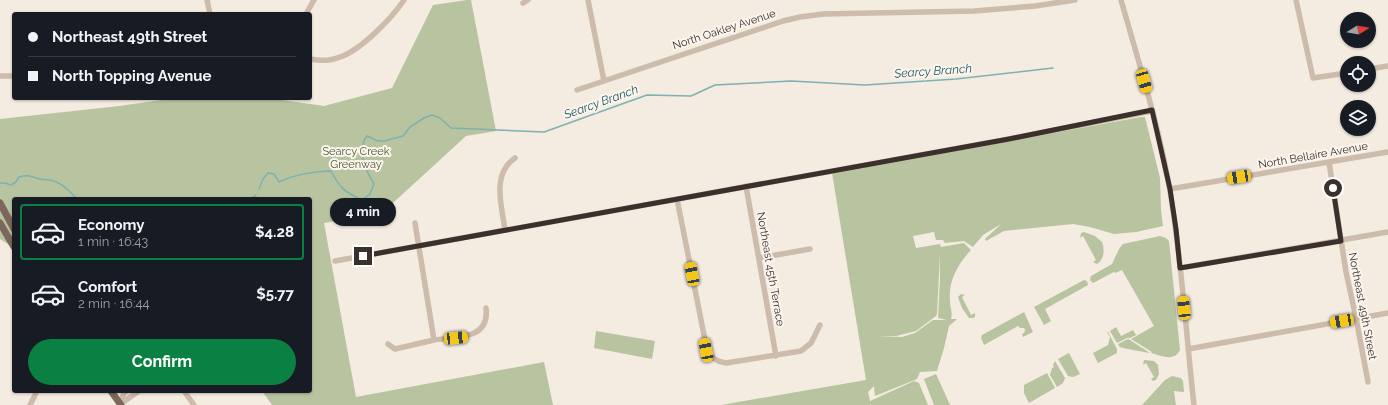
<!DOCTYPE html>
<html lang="en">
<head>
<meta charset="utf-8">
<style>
  body { margin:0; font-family:Raleway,sans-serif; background:#242831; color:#f1f3f6; height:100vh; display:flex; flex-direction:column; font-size:15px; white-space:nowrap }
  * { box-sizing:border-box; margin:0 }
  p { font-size:13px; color:#9ea1a6 }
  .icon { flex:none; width:22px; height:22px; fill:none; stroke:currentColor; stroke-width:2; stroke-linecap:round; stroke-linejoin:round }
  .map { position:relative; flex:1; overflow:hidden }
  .details { position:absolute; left:12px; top:197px; width:300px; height:196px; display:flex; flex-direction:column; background:#171b24; border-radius:4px; box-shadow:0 1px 3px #0004 }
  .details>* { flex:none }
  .hud { position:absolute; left:12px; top:12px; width:300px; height:88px; border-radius:4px; box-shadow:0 1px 3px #0004; display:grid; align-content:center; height:88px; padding:0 16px; background:#171b24 }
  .needle { width:26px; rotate:79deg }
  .fabs { position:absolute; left:1340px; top:12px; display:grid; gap:8px }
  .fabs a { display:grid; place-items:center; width:36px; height:36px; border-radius:50%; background:#171b24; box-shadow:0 1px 3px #0004; font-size:20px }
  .end { position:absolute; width:18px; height:18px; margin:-9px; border:5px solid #3b302b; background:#fff; box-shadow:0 0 0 2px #fff }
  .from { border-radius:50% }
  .bubble { position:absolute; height:28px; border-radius:14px; background:#171b24; box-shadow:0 1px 3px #0004; font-size:13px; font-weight:700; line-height:28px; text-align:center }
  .car { position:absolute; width:12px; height:24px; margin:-12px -6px; border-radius:5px; box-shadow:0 0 3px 1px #0007; background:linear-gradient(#f5c518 24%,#345 0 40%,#f5c518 0 76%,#345 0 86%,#f5c518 0) }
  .hud b { display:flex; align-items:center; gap:14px; height:38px; font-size:15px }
  .hud b+b { border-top:1px solid #363941 }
  .hud i { width:10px; height:10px; background:#f1f3f6 }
  ul { padding:7px 0 0; list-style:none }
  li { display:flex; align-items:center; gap:12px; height:56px; margin:0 8px 6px; padding:0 8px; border:2px solid transparent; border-radius:4px }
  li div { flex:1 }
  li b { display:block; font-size:15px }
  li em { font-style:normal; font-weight:700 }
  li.on { border-color:#0b8043 }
  li>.icon { width:36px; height:36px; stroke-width:1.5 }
  .action { display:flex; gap:8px; margin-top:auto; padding:8px 16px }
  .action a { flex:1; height:46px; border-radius:24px; background:#0b8043; color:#fff; font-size:16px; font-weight:700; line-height:46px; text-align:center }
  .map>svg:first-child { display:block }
  .green { fill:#b8c4a0; fill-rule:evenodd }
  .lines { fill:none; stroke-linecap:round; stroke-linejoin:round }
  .stream { stroke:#7fb0b2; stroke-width:1.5 }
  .minor { stroke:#cdbbac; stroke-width:5.5 }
  .major { stroke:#7d675c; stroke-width:7 }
  .route { stroke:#3b302b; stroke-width:5 }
  .labels { text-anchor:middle; stroke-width:4; stroke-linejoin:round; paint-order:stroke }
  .street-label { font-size:11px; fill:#3b302b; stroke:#fbf5ee }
  .park-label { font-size:11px; fill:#4a5a2e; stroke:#fbf5ee }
  .water-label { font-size:12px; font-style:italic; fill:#1f5a5e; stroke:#fbf5ee }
</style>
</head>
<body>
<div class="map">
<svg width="1388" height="405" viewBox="0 0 1388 405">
  <rect width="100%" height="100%" fill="#f4ebe1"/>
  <path class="green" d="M467 0H471L496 131 466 136 382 213 324 223 356 397 544 362 553 405H272L262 391H310V199H14V248L0 239V119L119 106 176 98H268L324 106 392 88 433 5Z
    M1141 117H1145L1160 178 1161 210 1163 226 1136 232 1114 234 1090 227 1073 224 1004 231 986 241 985 239 1001 224 983 235 973 247 964 241 945 243 943 240H936L934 232 913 236 916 248 940 244 941 247 964 243 971 250C958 264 948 281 950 301 950 309 953 311 951 319H957L949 326 944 348 937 371 920 372 917 379 875 396 874 386 868 392 870 401 914 381 919 383 928 405H871L870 404V405H721L866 380 832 173ZM940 254V278L938 318 947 320H933L915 333 902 337 877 336H896L916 331 936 316 937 314Z
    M1084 232 1095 236 1102 242C1105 250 1104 260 1097 264L1093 262 1096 260 1083 236 1080 238 1081 233Z
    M1160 236 1166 238 1169 241 1180 350C1174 362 1162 356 1151 353L1152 352 1131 339 1154 326 1122 270 1115 273 1114 272 1093 283 1090 280 1091 276 1112 264 1119 249 1123 244Z
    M1084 280 1087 281 1088 285 1045 309 1051 321 1044 325 1034 307Z
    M961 294 965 295 962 297 971 315 975 313V317L973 318H969L962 308 958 297Z
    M1024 312 1033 332 1023 337 1022 334 1024 333 1025 330 1024 328H1020L1018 326 984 345 981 338 982 335Z
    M1116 327 1121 336 1133 330 1136 335 1130 338H1127L1117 343 1110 331Z
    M596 331 655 341 652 359 594 348Z
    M1107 332H1108L1117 349V353L1098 363 1093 353 1108 345 1110 337Z
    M1128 339 1130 340 1150 353C1144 352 1121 348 1120 347 1119 347 1119 345 1118 344Z
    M1069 353 1080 374 1073 377 1068 376 1058 359Z
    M1144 360 1154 361 1158 365 1159 374 1156 380 1153 381 1151 379 1154 377 1146 363 1143 365Z
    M1055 361 1065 378 1063 383 1057 387 1050 375 1052 368 1054 367 1053 365Z
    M1047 373 1055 388 1029 403 1024 393V385Z
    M936 374 950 405H934L924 379Z
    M1172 376 1181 378 1183 381 1184 392 1174 391 1176 405H1142L1165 380Z"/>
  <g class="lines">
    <path class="stream" d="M0 183H5L11 185 16 182 19 177C29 174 31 177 40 179 43 180 46 179 49 180 62 182 69 191 77 199
      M259 189 263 179 268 173 274 174 279 182C293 175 315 171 331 171 341 189 343 191 362 200L370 194 374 184C366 171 356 149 367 136L378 141H384L403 136 410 127 424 118 432 115 440 118 451 128 544 132 647 95 691 96 715 85 791 81 865 85 956 79 1053 68
      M226 199H232
      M250 199 256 195"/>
    <path class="minor" d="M207 0 210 14
      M588 0 604 81
      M1121 0C1139 63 1159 126 1170 191 1182 262 1186 334 1194 405
      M1296 0 1313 78 1347 73
      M523 3 528 0
      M306 14 314 0
      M310 59C320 61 331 61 340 57 361 50 392 18 404 0
      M1369 69 1388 66
      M0 76H14
      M577 90 783 21 800 17 823 14 974 11 1035 6 1075 0
      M1329 162 1346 272 1356 318 1368 382
      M746 186 776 356
      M1170 189 1388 152
      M677 199 707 350C711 358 717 362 726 363L801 351 811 343 820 325
      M415 223 434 340
      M505 230C502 207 491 174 515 158
      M759 258 810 249
      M335 261 1009 139 1152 111
      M1180 268 1388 232
      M388 344 395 349C408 346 421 343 434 340 456 337 490 340 486 308
      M1188 349 1388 313
      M184 391 194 405
      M120 404 124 393 127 391
      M30 405 37 391
      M119 405 139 391"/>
    <path class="major" d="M0 203 14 229
      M0 223 14 247
      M111 391 121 405"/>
  </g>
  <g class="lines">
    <path class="route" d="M363 256 1009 139 1152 110 1170 189 1176 229 1180 268 1341 241 1333 188"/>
  </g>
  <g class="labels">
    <g class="street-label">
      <text transform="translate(724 29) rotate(-18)" y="4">North Oakley Avenue</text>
      <text transform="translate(1313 155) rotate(-10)" y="4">North Bellaire Avenue</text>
      <text transform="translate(771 269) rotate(80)" y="4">Northeast 45th Terrace</text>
      <text transform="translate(1363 306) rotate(79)" y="4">Northeast 49th Street</text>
    </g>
    <g class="park-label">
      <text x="356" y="155">Searcy Creek<tspan x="356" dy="13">Greenway</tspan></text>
    </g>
    <g class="water-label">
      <text transform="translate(933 71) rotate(-4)" y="4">Searcy Branch</text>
      <text transform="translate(601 102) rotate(-20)" y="4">Searcy Branch</text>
    </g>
  </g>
</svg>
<div class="fabs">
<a><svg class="needle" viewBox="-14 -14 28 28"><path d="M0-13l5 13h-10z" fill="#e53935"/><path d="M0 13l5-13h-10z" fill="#9ea1a6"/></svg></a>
<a><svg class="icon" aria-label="locate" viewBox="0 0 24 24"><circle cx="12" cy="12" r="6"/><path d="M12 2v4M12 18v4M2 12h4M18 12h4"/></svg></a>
<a><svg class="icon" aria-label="layers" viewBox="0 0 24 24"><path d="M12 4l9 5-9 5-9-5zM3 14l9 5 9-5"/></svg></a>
</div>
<i class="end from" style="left:1333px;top:188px"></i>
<i class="end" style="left:363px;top:256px"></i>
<div class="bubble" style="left:330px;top:198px;width:66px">4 min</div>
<i class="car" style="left:1144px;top:81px;rotate:164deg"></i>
<i class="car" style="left:1239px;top:177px;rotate:261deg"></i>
<i class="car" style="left:692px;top:274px;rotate:349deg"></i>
<i class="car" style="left:1184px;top:308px;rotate:354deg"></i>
<i class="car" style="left:1342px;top:321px;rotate:260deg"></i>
<i class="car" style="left:456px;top:338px;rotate:84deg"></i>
<i class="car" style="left:706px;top:350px;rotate:349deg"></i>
<div class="hud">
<b><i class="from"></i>Northeast 49th Street</b>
<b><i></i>North Topping Avenue</b>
</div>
<section class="details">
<ul>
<li class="on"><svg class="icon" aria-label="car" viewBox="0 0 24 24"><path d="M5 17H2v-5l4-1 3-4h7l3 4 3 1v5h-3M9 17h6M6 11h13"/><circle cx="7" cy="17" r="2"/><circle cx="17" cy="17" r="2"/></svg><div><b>Economy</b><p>1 min · 16:43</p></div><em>$4.28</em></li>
<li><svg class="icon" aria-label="car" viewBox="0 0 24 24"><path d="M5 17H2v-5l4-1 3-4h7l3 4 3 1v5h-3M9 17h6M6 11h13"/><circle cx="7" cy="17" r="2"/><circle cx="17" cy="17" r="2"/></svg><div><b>Comfort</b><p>2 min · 16:44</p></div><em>$5.77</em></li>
</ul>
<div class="action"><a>Confirm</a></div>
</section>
</div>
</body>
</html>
